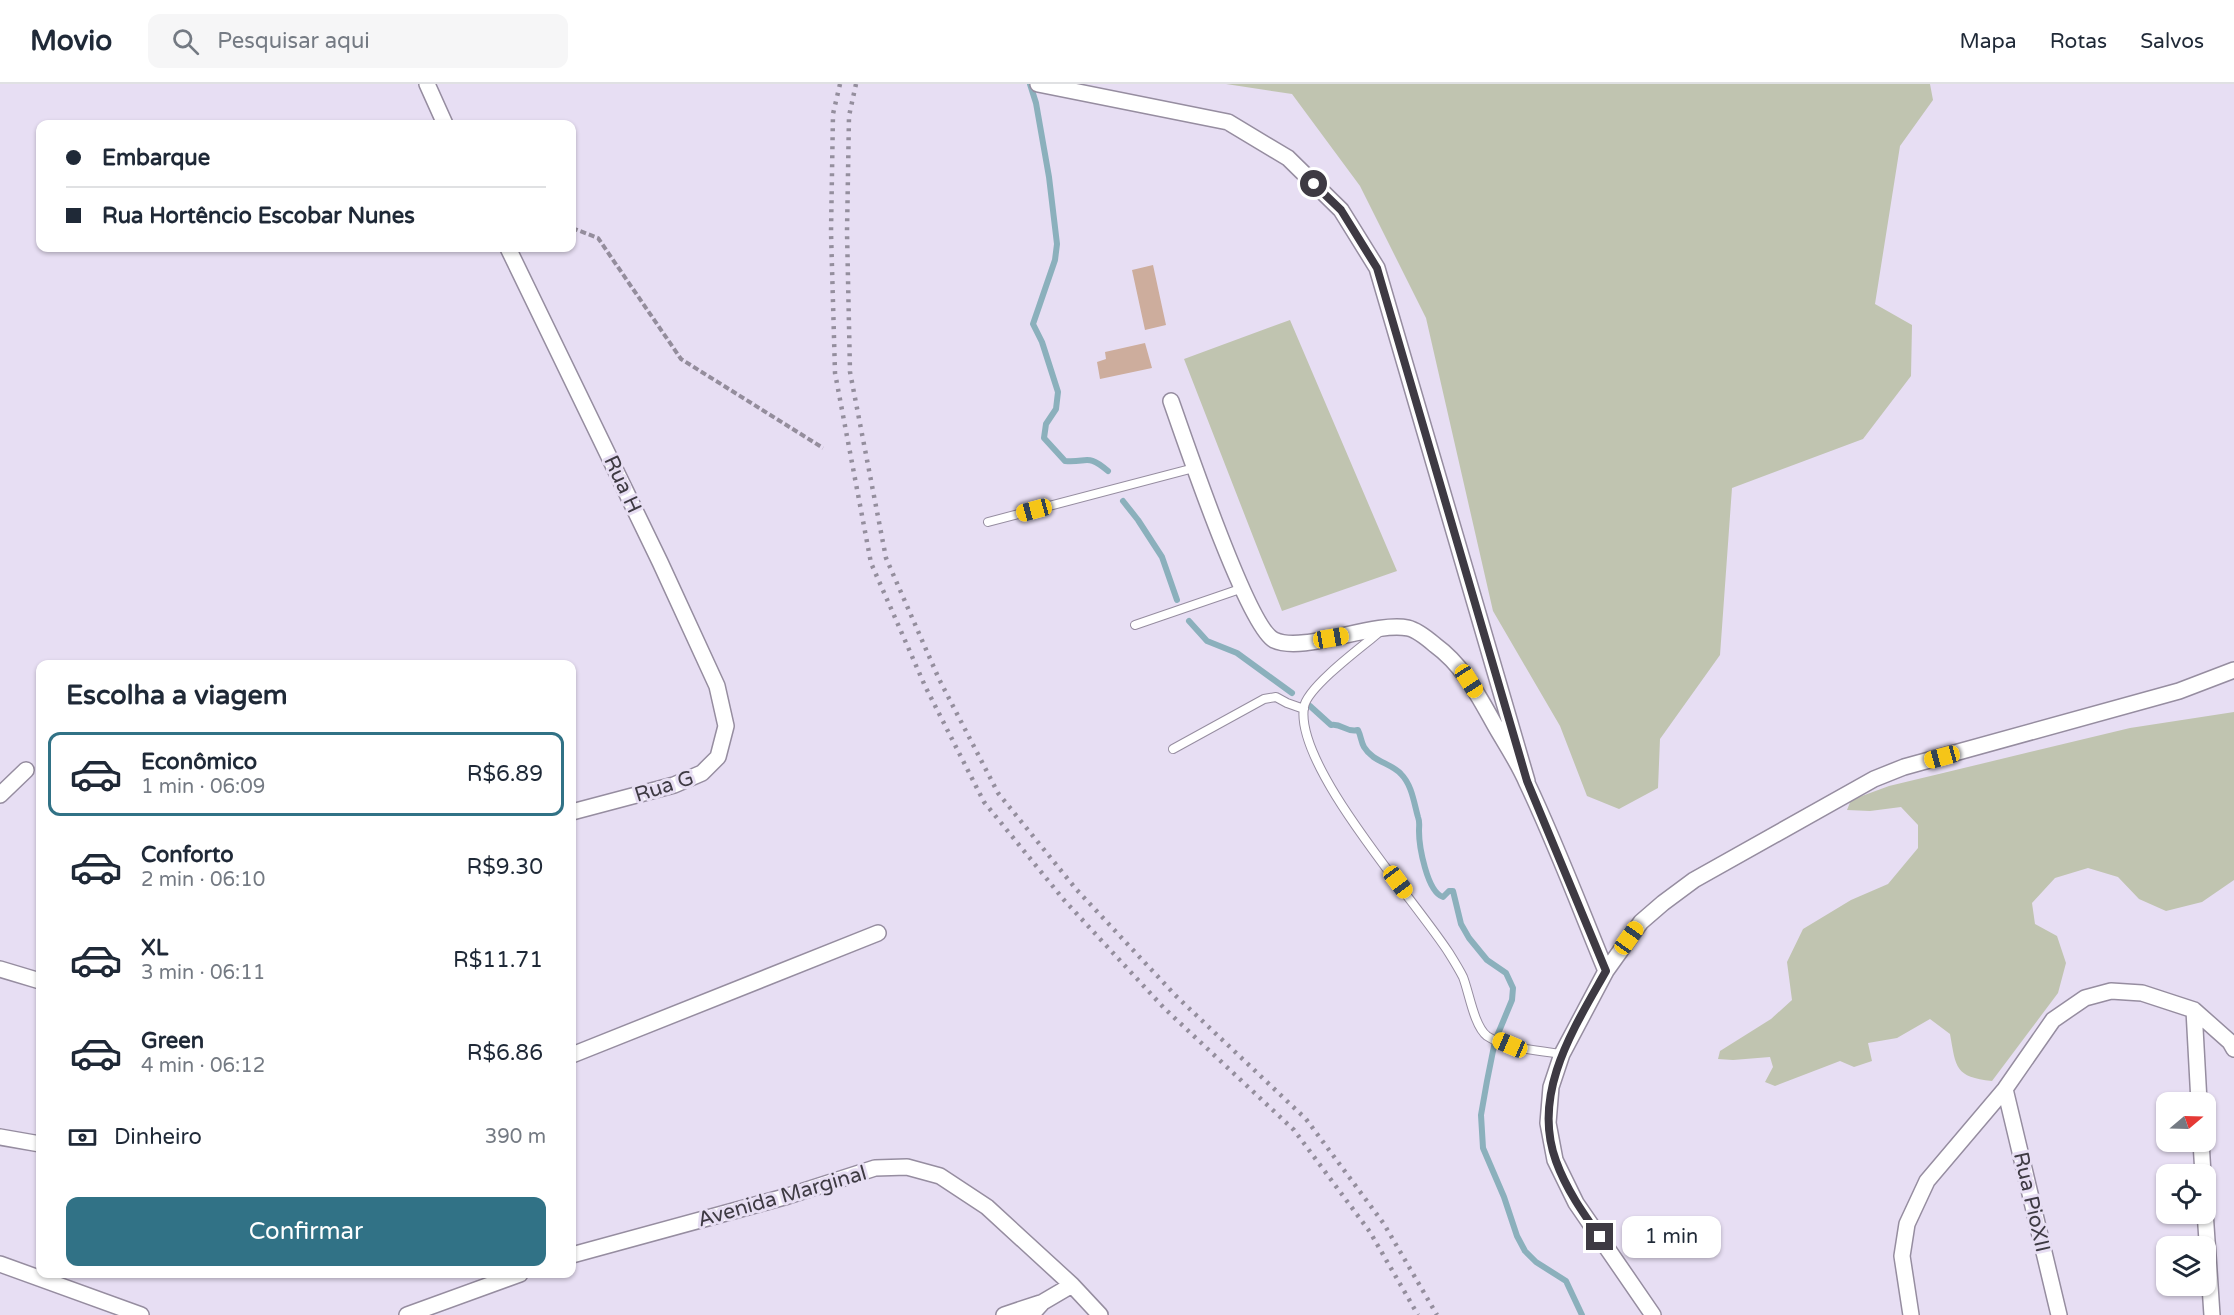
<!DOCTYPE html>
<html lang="pt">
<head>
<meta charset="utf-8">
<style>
  body { margin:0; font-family:"Varela Round",sans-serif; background:#f6f6f7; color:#1f2937; height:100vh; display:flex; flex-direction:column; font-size:22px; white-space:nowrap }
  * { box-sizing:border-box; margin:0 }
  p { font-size:20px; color:#747a83 }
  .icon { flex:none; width:33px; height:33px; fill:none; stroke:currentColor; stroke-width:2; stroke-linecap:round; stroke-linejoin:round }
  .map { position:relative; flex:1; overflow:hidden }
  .drawer { position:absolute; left:36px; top:576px; width:540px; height:618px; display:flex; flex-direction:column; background:#fff; border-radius:12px; box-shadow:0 2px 4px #0004 }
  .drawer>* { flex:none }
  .top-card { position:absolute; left:36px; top:36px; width:540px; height:132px; border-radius:12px; box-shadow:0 2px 4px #0004; display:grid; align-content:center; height:132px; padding:0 30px; background:#fff }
  .needle { width:39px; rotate:71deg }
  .fabs { position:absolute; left:2156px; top:1008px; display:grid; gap:12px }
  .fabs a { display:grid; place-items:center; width:60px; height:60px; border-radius:12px; background:#fff; box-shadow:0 2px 4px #0004; font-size:30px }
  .end { position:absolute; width:27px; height:27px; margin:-14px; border:8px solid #3e3a43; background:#fff; box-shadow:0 0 0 3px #fff }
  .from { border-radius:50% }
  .bubble { position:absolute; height:42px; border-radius:12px; background:#fff; box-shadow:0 2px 4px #0004; font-size:20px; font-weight:600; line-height:42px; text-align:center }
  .car { position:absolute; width:18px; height:36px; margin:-18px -9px; border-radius:8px; box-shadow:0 0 4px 2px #0007; background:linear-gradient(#f5c518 24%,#345 0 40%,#f5c518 0 76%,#345 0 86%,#f5c518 0) }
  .top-card b { display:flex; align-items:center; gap:21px; height:57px; font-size:22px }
  .top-card b+b { border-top:2px solid #e0e1e3 }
  .top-card i { width:15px; height:15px; background:#1f2937 }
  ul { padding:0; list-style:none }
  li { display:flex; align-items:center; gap:18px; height:84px; margin:0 12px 9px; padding:0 18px; border:3px solid transparent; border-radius:12px }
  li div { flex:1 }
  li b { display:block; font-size:22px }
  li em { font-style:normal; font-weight:600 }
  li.active { border-color:#317286 }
  li>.icon { width:54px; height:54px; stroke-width:1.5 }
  h2 { padding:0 30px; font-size:27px; line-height:72px }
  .pay { display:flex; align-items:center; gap:15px; height:66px; padding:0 30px; font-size:22px }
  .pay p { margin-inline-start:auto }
  .action { display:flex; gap:12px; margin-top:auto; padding:12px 30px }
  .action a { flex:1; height:69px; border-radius:12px; background:#317286; color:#fff; font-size:24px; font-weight:600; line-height:69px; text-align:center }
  header { display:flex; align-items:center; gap:36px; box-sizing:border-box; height:84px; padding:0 30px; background:#fff; border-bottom:2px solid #e0e1e3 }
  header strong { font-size:28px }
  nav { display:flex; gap:33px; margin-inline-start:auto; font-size:21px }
  .search { width:420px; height:54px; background:#f6f6f7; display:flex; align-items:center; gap:15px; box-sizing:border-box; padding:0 21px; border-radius:12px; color:#747a83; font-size:22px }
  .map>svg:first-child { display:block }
  .green { fill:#c0c4b0 }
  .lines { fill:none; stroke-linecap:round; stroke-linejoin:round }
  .stream { stroke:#8bb0bc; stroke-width:6 }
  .building { fill:#cdad9d }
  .lane-casing { stroke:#968da0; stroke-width:10 }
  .street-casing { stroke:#968da0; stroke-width:18 }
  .path { stroke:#948d9c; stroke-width:4; stroke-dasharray:6 3; stroke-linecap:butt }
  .lane { stroke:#fff; stroke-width:8 }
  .street { stroke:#fff; stroke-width:15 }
  .rail { stroke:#948e9d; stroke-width:4.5; stroke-dasharray:3 6; stroke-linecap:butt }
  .route { stroke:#3e3a43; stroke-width:8 }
  .labels { text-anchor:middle; stroke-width:6; stroke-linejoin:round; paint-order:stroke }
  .street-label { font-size:21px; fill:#3e3a43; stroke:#e7def3 }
</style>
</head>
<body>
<header>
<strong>Movio</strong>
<div class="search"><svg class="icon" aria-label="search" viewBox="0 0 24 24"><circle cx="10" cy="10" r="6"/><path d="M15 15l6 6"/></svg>Pesquisar aqui</div>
<nav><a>Mapa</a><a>Rotas</a><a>Salvos</a></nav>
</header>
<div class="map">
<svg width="2234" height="1231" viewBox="0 0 2234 1231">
  <rect width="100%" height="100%" fill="#e7def3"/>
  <path class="green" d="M1226 0H1930L1933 16 1900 62 1875 220 1912 241 1911 292 1863 355 1732 404 1720 571 1660 655 1658 704 1619 725 1587 712 1560 642 1493 527 1426 234 1360 102 1292 10Z
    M1290 236 1397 487 1282 527 1184 275Z
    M2234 628V796L2202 818 2166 827 2139 815 2118 793 2088 784 2055 794 2032 819 2035 840 2057 852 2066 879 2058 909 1992 997C1955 993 1956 984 1950 950L1930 935 1897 954 1868 959 1872 977 1854 983 1840 977 1775 1002 1765 998 1773 983 1770 973 1733 976 1718 975 1720 967 1771 935 1792 916 1787 878 1803 845 1851 816 1888 800 1918 764V741L1901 723 1870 727 1847 726 1851 716 1889 702 2130 644Z"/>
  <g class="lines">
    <path class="stream" d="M1030 0 1036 19 1049 93 1057 160 1055 176 1033 240 1042 258 1058 308 1056 325 1046 340 1044 354 1065 377C1088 379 1087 369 1108 387
      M1123 417 1138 436 1162 473 1177 516
      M1189 537 1207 557 1237 569 1292 609
      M1310 622 1331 641C1342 639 1346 649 1358 646 1361 652 1361 658 1364 663 1373 678 1391 679 1401 690 1412 701 1414 719 1418 733 1420 738 1419 741 1419 747 1419 762 1427 808 1443 813L1449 807H1453L1461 840 1469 854 1487 876 1506 889 1513 904 1512 916 1495 957 1487 997 1481 1031 1483 1064 1504 1113 1517 1152 1525 1167 1536 1178 1566 1197 1582 1231"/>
  </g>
  <path class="building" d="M1153 181 1166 241 1145 246 1132 186Z
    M1145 259 1152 284 1100 295 1097 278 1106 275 1105 268Z"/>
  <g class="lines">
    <defs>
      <path id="lane" d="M988 438 1194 384
        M1135 541 1243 504
        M1381 547C1364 561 1307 603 1304 623 1294 682 1415 816 1449 869 1454 877 1459 885 1463 893 1469 908 1474 942 1487 952 1504 964 1541 967 1562 970
        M1173 665 1264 615 1276 613 1287 619 1304 625"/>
      <path id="street" d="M427 0 445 40
        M1038 0 1228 38 1288 74 1341 126 1377 184 1527 697
        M508 164 660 478 717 602 726 642 718 673 702 689 674 701 572 728
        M1171 317C1184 354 1248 543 1274 556 1303 570 1373 537 1408 544 1417 546 1428 555 1435 561 1464 582 1479 613 1496 643 1507 662 1519 680 1527 699 1556 760 1580 824 1606 887
        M0 711 26 686
        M0 885 40 897
        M2194 926 2199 1018
        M572 971 878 849
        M2005 1005 2059 1231
        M0 1053 40 1060
        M2201 1058 2203 1090
        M2205 1127 2212 1231
        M572 1171 788 1112 875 1084 907 1083 940 1092 987 1123 1072 1201 1100 1231
        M0 1180 141 1231
        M407 1231 520 1190
        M1004 1231 1040 1219
        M1031 1231 1043 1218 1072 1201
        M1653 1231 1576 1119 1555 1076 1548 1039 1551 1003 1562 970 1606 887 1641 838 1663 819 1694 796 1874 695 1904 683 2179 607 2234 586
        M1911 1231 1902 1172 1907 1140 1927 1097 2005 1005 2053 936 2085 914 2111 907 2142 909 2194 926 2230 958 2234 965"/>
    </defs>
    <use href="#lane" class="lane-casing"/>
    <use href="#street" class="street-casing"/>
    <path class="path" d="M572 144 598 154 681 275 823 364"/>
    <use href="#lane" class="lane"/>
    <use href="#street" class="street"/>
    <path class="rail" d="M840 0 833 30 831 148 835 289 871 479 925 602 984 718 1064 816 1164 924 1294 1046 1370 1148 1418 1231
      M856 0 849 32 847 148 850 288 886 474 939 595 998 709 1076 805 1176 912 1306 1035 1384 1140 1437 1231"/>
  </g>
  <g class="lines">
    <path class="route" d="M1314 100 1341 126 1377 184 1527 697 1606 887C1574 944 1531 1009 1556 1077 1566 1105 1583 1129 1600 1153"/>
  </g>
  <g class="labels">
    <g class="street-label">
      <text transform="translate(623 400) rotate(65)" y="7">Rua H</text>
      <text transform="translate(664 702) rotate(-18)" y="7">Rua G</text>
      <text transform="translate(782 1112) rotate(-16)" y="7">Avenida Marginal</text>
      <text transform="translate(2032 1118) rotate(77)" y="7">Rua PioXII</text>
    </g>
  </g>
</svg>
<div class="fabs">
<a><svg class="needle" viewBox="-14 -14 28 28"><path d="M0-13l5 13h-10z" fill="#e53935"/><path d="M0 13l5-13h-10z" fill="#747a83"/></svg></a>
<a><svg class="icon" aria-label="locate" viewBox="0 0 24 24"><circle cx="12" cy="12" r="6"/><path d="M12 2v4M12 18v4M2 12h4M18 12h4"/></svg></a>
<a><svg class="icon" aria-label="layers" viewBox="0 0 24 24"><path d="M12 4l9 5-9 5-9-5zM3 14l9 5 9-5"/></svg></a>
</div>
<i class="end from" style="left:1314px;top:100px"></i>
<i class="end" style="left:1600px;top:1153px"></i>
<div class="bubble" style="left:1622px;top:1132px;width:99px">1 min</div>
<i class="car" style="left:1034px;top:426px;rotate:255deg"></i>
<i class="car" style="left:1331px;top:554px;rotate:80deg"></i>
<i class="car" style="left:1469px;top:597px;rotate:147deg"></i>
<i class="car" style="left:1942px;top:673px;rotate:255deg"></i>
<i class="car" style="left:1398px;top:798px;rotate:143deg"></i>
<i class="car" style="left:1629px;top:854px;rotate:35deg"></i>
<i class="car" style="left:1510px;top:961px;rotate:293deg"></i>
<div class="top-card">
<b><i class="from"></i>Embarque</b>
<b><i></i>Rua Hortêncio Escobar Nunes</b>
</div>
<section class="drawer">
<h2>Escolha a viagem</h2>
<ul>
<li class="active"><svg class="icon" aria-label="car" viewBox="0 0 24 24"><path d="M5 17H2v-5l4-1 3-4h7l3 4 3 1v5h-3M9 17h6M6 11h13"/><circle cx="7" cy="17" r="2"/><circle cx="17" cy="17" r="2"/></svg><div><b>Econômico</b><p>1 min · 06:09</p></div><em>R$6.89</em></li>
<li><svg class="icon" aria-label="car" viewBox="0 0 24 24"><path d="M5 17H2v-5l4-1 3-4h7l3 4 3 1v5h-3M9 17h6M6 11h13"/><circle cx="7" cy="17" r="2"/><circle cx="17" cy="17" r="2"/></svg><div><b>Conforto</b><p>2 min · 06:10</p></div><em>R$9.30</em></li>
<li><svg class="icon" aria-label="car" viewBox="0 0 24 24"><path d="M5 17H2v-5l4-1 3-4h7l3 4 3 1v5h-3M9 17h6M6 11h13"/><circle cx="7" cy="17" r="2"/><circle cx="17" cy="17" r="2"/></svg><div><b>XL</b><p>3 min · 06:11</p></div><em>R$11.71</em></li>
<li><svg class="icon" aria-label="car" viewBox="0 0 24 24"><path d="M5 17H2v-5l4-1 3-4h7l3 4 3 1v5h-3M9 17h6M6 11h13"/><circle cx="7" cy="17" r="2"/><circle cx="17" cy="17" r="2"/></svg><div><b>Green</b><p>4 min · 06:12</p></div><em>R$6.86</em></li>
</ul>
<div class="pay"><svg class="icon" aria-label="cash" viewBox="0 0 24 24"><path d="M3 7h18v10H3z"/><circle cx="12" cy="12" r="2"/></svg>Dinheiro<p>390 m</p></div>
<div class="action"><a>Confirmar</a></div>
</section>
</div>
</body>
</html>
